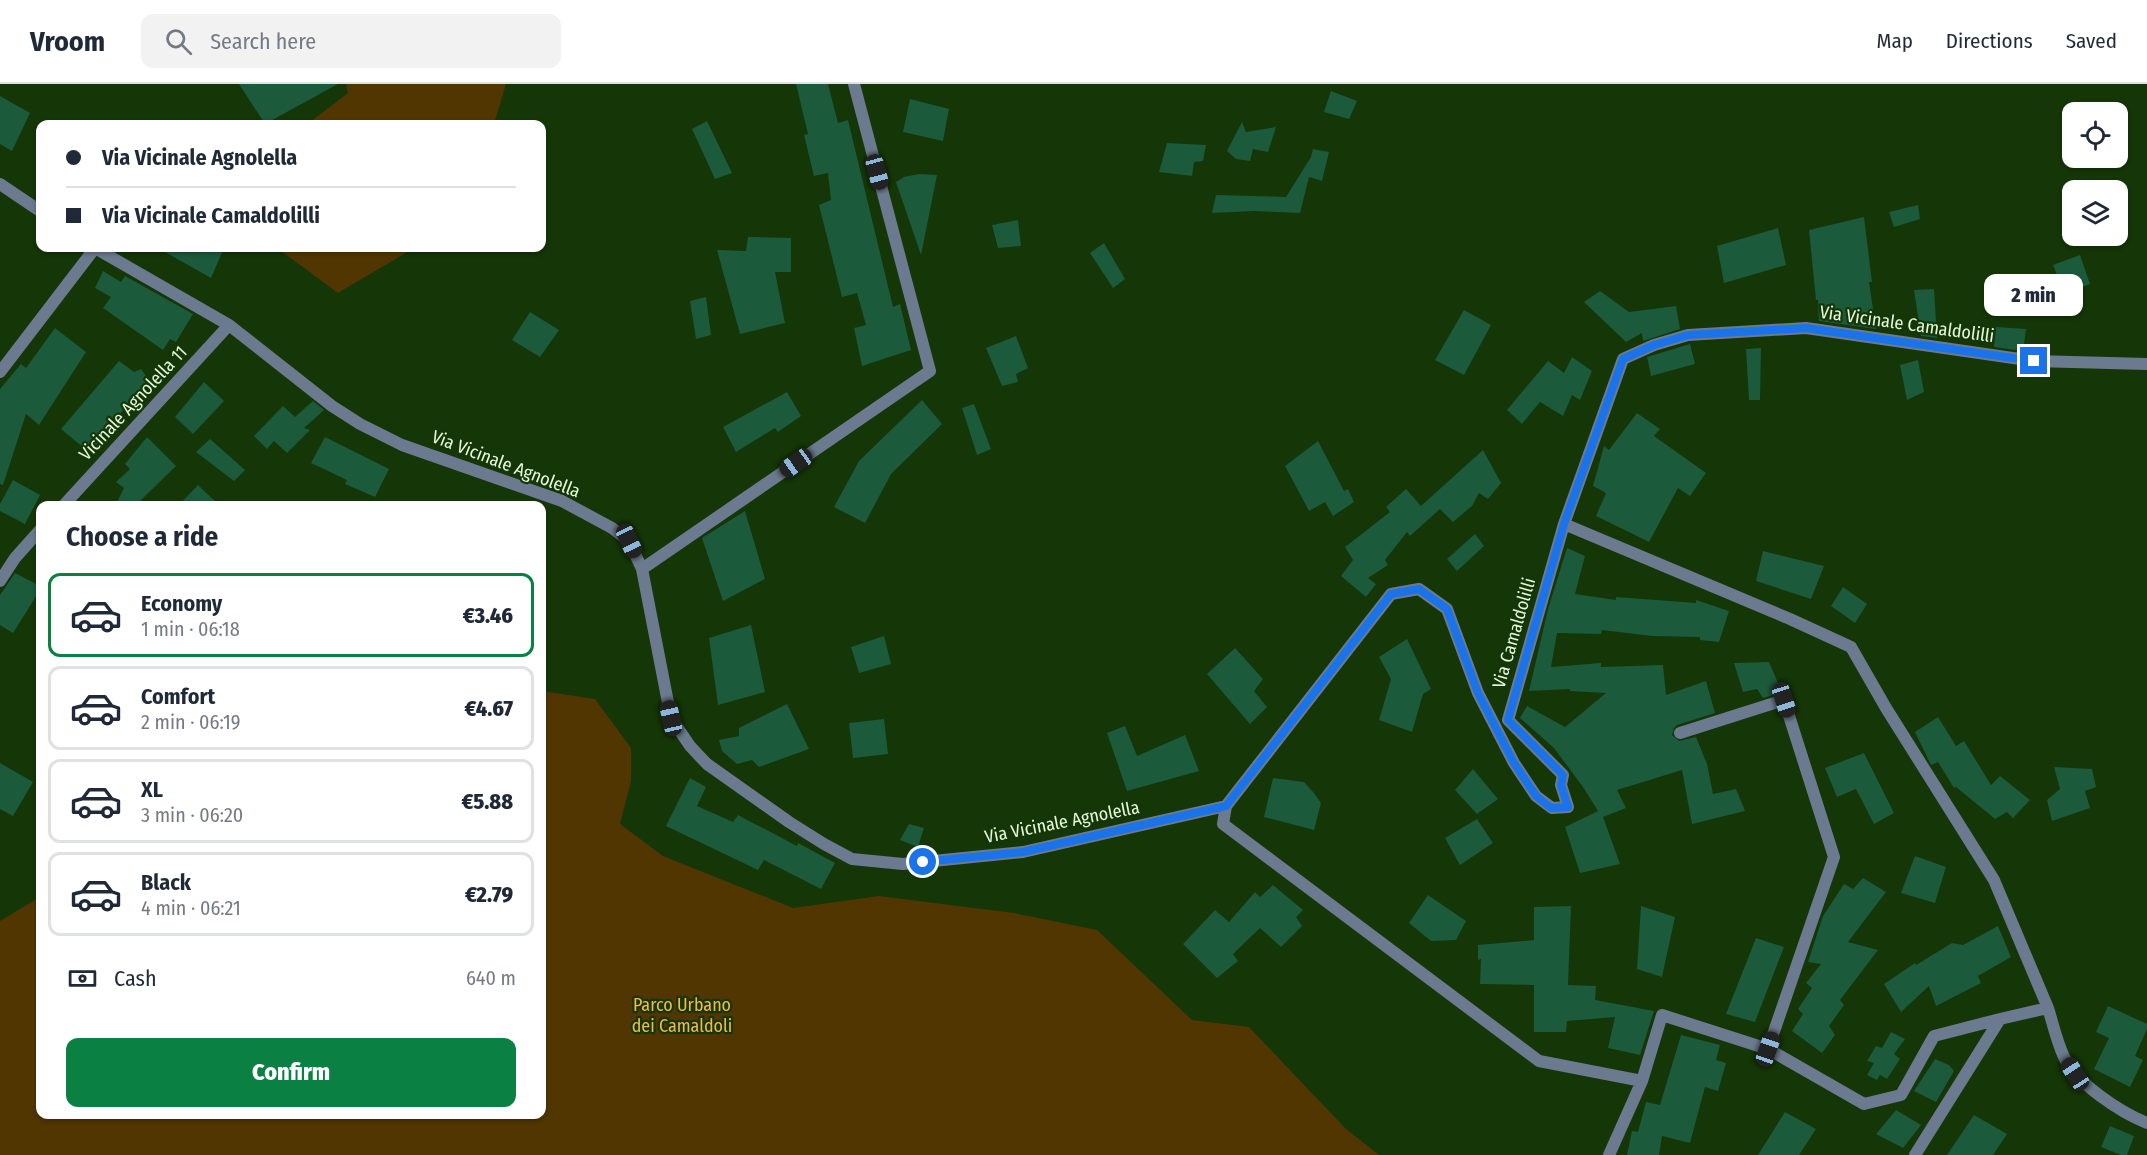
<!DOCTYPE html>
<html lang="en">
<head>
<meta charset="utf-8">
<style>
  body { margin:0; font-family:"Fira Sans Condensed",sans-serif; background:#f2f2f3; color:#1f2937; height:100vh; display:flex; flex-direction:column; font-size:22px; white-space:nowrap }
  * { box-sizing:border-box; margin:0 }
  p { font-size:20px; color:#747a83 }
  .icon { flex:none; width:33px; height:33px; fill:none; stroke:currentColor; stroke-width:2; stroke-linecap:round; stroke-linejoin:round }
  .map { position:relative; flex:1; overflow:hidden }
  .drawer { position:absolute; left:36px; top:417px; width:510px; height:618px; display:flex; flex-direction:column; background:#fff; border-radius:12px; box-shadow:0 2px 4px #0004 }
  .drawer>* { flex:none }
  .hud { position:absolute; left:36px; top:36px; width:510px; height:132px; border-radius:12px; box-shadow:0 2px 4px #0004; display:grid; align-content:center; height:132px; padding:0 30px; background:#fff }
  .fabs { position:absolute; left:2062px; top:18px; display:grid; gap:12px }
  .fabs a { display:grid; place-items:center; width:66px; height:66px; border-radius:12px; background:#fff; box-shadow:0 2px 4px #0004; font-size:30px }
  .end { position:absolute; width:27px; height:27px; margin:-14px; border:8px solid #1a73e8; background:#fff; box-shadow:0 0 0 3px #fff }
  .from { border-radius:50% }
  .bubble { position:absolute; height:42px; border-radius:12px; background:#fff; box-shadow:0 2px 4px #0004; font-size:20px; font-weight:800; line-height:42px; text-align:center }
  .car { position:absolute; width:18px; height:36px; margin:-18px -9px; border-radius:8px; box-shadow:0 0 4px 2px #0007; background:linear-gradient(#222 24%,#8ab4d8 0 40%,#222 0 76%,#8ab4d8 0 86%,#222 0) }
  .hud b { display:flex; align-items:center; gap:21px; height:57px; font-size:22px }
  .hud b+b { border-top:2px solid #e0e1e3 }
  .hud i { width:15px; height:15px; background:#1f2937 }
  ul { padding:0; list-style:none }
  li { display:flex; align-items:center; gap:18px; height:84px; margin:0 12px 9px; padding:0 18px; border:3px solid #e0e1e3; border-radius:12px }
  li div { flex:1 }
  li b { display:block; font-size:22px }
  li em { font-style:normal; font-weight:800 }
  li.on { border-color:#0b8043 }
  li>.icon { width:54px; height:54px; stroke-width:1.5 }
  h2 { padding:0 30px; font-size:27px; line-height:72px }
  .pay { display:flex; align-items:center; gap:15px; height:66px; padding:0 30px; font-size:22px }
  .pay p { margin-inline-start:auto }
  .primary-button { display:flex; gap:12px; margin-top:auto; padding:12px 30px }
  .primary-button a { flex:1; height:69px; border-radius:12px; background:#0b8043; color:#fff; font-size:24px; font-weight:800; line-height:69px; text-align:center }
  header { display:flex; align-items:center; gap:36px; box-sizing:border-box; height:84px; padding:0 30px; background:#fff; border-bottom:2px solid #e0e1e3 }
  header strong { font-size:28px }
  nav { display:flex; gap:33px; margin-inline-start:auto; font-size:21px }
  .search { width:420px; height:54px; background:#f2f2f3; display:flex; align-items:center; gap:15px; box-sizing:border-box; padding:0 21px; border-radius:12px; color:#747a83; font-size:22px }
  .map>svg:first-child { display:block }
  .green { fill:#513602 }
  .building { fill:#1b5a3b }
  .lines { fill:none; stroke-linecap:round; stroke-linejoin:round }
  .minor { stroke:#6c7a8f; stroke-width:12 }
  .route { stroke:#1a73e8; stroke-width:8 }
  .labels { text-anchor:middle; stroke-width:4.5; stroke-linejoin:round; paint-order:stroke }
  .street-label { font-size:18px; fill:#e5f9de; stroke:#153607 }
  .park-label { font-size:18px; fill:#f9b843; stroke:#153607 }
</style>
</head>
<body>
<header>
<strong>Vroom</strong>
<div class="search"><svg class="icon" aria-label="search" viewBox="0 0 24 24"><circle cx="10" cy="10" r="6"/><path d="M15 15l6 6"/></svg>Search here</div>
<nav><a>Map</a><a>Directions</a><a>Saved</a></nav>
</header>
<div class="map">
<svg width="2147" height="1071" viewBox="0 0 2147 1071">
  <rect width="100%" height="100%" fill="#153607"/>
  <path class="green" d="M346 0H506L494 40H304L310 38 348 9Z
    M277 164H414L338 209Z
    M542 607 595 615 631 664V697L620 740 663 772 793 824 879 812 1014 829 1097 846 1192 936 1249 943 1346 1045 1379 1071H0V837L40 813V1030H542Z"/>
  <path class="building" d="M239 0H338L265 40Z
    M796 0H828L838 39 848 36 893 223 900 220 911 266 862 282 854 244 866 241 857 209 842 213 819 121 831 116 828 89 814 92 804 51 808 50Z
    M1331 7 1357 17 1349 35 1324 28Z
    M0 12 30 29 12 67 0 60Z
    M910 15 949 25 943 57 903 48Z
    M707 37 732 89 715 95 692 45Z
    M1242 38 1246 48 1276 43 1268 68 1253 65 1250 77 1236 75 1227 67Z
    M1167 59 1206 61 1203 77 1194 78 1192 92 1159 88Z
    M1313 65 1329 68 1322 97 1309 93 1300 129 1254 127 1212 129 1216 111 1286 113 1311 73Z
    M919 90 937 91 921 171 896 98 904 93Z
    M1918 121 1920 135 1894 143 1889 128Z
    M1864 133 1872 198H1869L1876 245 1819 237 1818 216H1816L1809 146Z
    M1018 136 1021 162 998 164 992 141Z
    M1778 144 1786 181 1724 199 1717 162Z
    M748 153 791 154V188H775L785 239 740 250 717 166 746 167Z
    M1104 159 1125 195 1113 204 1090 169Z
    M158 164H224L211 194Z
    M2080 171 2090 200 2065 210 2053 181Z
    M103 187 121 198 125 192 193 230 176 258 170 255 163 266 103 224 111 213 95 204Z
    M1934 205 1937 254 1921 252 1914 206Z
    M1600 207 1629 228 1676 222 1680 245 1643 257 1642 249 1626 258 1584 218Z
    M706 213 711 251 696 255 690 217Z
    M1464 226 1491 241 1464 291 1435 276Z
    M530 228 559 246 540 273 512 256Z
    M1996 243 2026 245 2023 267 1994 263Z
    M55 244 86 268 39 341 26 330 3 401 0 400V305L21 280 26 284Z
    M1016 252 1028 284 1016 290 1018 298 1002 302 986 264Z
    M1690 260 1695 280 1651 292 1647 273Z
    M1761 264 1760 316H1749L1746 265Z
    M1572 273 1592 287 1580 316 1572 311 1563 332 1540 318 1522 340 1507 326 1548 277 1564 289Z
    M1918 276 1924 308 1907 316 1900 281Z
    M119 277 134 288 141 285 151 299 126 327 124 325 90 369 61 345Z
    M204 298 224 317 193 350 175 333Z
    M787 308 801 332 778 348 775 344 736 368 723 343Z
    M922 316 942 340 891 390 865 439 834 423 859 377Z
    M313 317 324 326 304 344 310 346 287 369 274 357 267 365 254 352 283 322 295 333Z
    M974 320 991 365 977 371 962 324Z
    M1637 329 1660 345 1654 352 1706 389 1690 412 1678 404 1649 458 1596 432 1606 409 1593 402 1604 362 1609 366Z
    M147 353 176 382 135 422H115L124 404 116 398 130 385 125 380Z
    M325 353 389 385 375 413 345 400 347 396 311 379Z
    M210 355 245 386 234 397 196 368Z
    M1318 357 1344 407 1348 405 1354 418 1333 432 1325 418 1309 427 1285 382Z
    M1483 366 1501 399 1488 415 1479 409 1472 422 1453 438 1440 425 1410 452 1407 448 1385 476 1388 481 1368 494 1376 500 1366 513 1341 492 1353 476 1345 463 1390 428 1386 423 1406 405 1421 422Z
    M13 396 40 411 25 440 0 427V420Z
    M198 401 220 422H178Z
    M745 427 765 495 723 517 702 454Z
    M1475 450 1484 462 1457 487 1447 475Z
    M1567 464 1585 472 1575 510 1616 516V513L1696 519V516L1729 527 1719 558 1700 556V553L1652 552 1602 546 1601 550 1557 549 1551 583 1601 579V583L1663 581 1666 611 1706 597 1715 629 1677 641 1674 644 1672 651 1679 657 1696 653 1707 680 1713 710 1736 705 1745 727 1692 740 1682 686 1617 706 1626 724 1603 733 1620 780 1580 789 1565 743 1598 727 1583 703 1554 664 1520 634 1527 622 1565 643 1606 609 1570 607V605L1529 607 1548 525Z
    M1763 467 1824 482 1811 515 1756 497Z
    M15 489 40 502V506L13 549 0 541V511Z
    M1843 503 1867 520 1855 539 1831 522Z
    M751 541 765 608 718 621 709 554Z
    M884 552 891 580 859 589 851 563Z
    M1407 555 1431 605 1423 610 1412 648 1379 636 1391 595 1379 573Z
    M1235 564 1263 595 1254 607 1267 623 1250 640 1207 590Z
    M1769 578 1782 608 1763 614 1757 605 1743 608 1734 579Z
    M787 620 809 665 759 683 752 676 737 680 722 667 719 656 739 652V644Z
    M1938 633 1956 662 1964 657 1991 701 2000 692 2030 716 2013 734 2007 728 1995 735 1956 703 1954 704 1938 678 1931 681 1915 648Z
    M884 635 888 670 853 674 849 639Z
    M1125 642 1137 672 1185 651 1199 687 1127 707 1107 649Z
    M1864 669 1894 729 1874 740 1856 705 1837 713 1825 684Z
    M0 679 33 698 13 732 0 725Z
    M2054 683 2092 685 2096 703 2085 707 2090 724 2052 737 2047 716 2060 705Z
    M1473 685 1498 715 1477 730 1455 706Z
    M690 694 706 703 697 722 733 738 738 731 797 762 798 759 835 779 821 805 764 776 758 786 666 742Z
    M1273 694 1304 698 1314 709 1321 719 1314 746 1264 733Z
    M1477 735 1493 759 1460 781 1445 754Z
    M909 740 924 744 918 763 900 756Z
    M1915 772 1946 783 1935 819 1901 809Z
    M1863 794 1886 808 1848 858 1878 866 1840 916 1844 921 1829 942 1835 951 1822 969 1792 947 1803 930 1798 925 1812 904 1806 899 1821 880 1808 878 1823 832 1844 800 1853 805Z
    M1273 801 1303 826 1296 833 1302 842 1281 863 1260 844 1233 870 1238 877 1217 894 1183 860 1215 826 1229 838 1255 808 1260 813Z
    M1428 811 1466 837 1456 856 1431 857 1409 839Z
    M1571 822 1568 901 1596 902 1595 916 1654 927 1640 971 1608 964 1615 933 1567 937 1566 948H1534V901L1480 900 1481 875 1478 876V861L1534 856V823Z
    M1641 822 1675 833 1662 893 1637 885Z
    M1998 842 2011 873 1978 892 1981 899 1936 922 1929 902 1901 928 1884 900 1915 879 1916 881 1952 859 1963 861Z
    M1756 854 1784 863 1755 938 1726 930Z
    M2108 922 2147 940V945L2135 972 2143 976 2130 1003 2094 985 2109 954 2096 948Z
    M1891 948 1905 955 1894 970 1900 975 1887 995 1880 991 1877 996 1867 991 1874 979 1867 977 1876 962 1882 964Z
    M1681 951 1720 961 1716 976 1726 979 1718 1007 1705 1003 1690 1059 1662 1052 1659 1071H1627L1632 1047 1638 1048 1646 1018 1660 1021Z
    M1935 975 1949 981 1954 987 1936 1018 1914 1007Z
    M1896 1026 1921 1041 1903 1064 1876 1050Z
    M1785 1028 1816 1045 1799 1071H1758Z
    M1974 1031 2007 1050 1993 1071H1947Z
    M2110 1042 2134 1052 2127 1071H2121L2101 1063Z"/>
  <g class="lines">
    <path class="minor" d="M0 100 40 127
      M95 164 229 241 332 322 360 340 402 361 562 417 612 444 629 457 642 485 671 634 690 662 707 680 789 738 824 760 852 775 903 780 1023 768 1226 722
      M0 288 95 164
      M63 422 229 241
      M1564 440 1790 535 1851 563 1886 624 1994 796 2048 924 2000 935 1915 1071
      M642 485 930 287 854 0
      M0 497 15 474 40 446
      M1680 649 1784 616 1834 773 1768 965
      M2048 924C2053 940 2057 958 2064 973 2077 1000 2120 1028 2147 1039
      M1642 997 1539 977 1223 740 1226 722 1391 510 1419 505 1447 525 1478 609 1514 679 1536 712 1552 724 1568 723 1561 701 1563 691 1508 636 1564 440 1623 275 1654 261 1688 251 1806 244 2034 277 2147 280
      M1609 1071 1642 997 1662 931 1768 965 1864 1020 1901 1011 1934 952 2000 935"/>
  </g>
  <g class="lines">
    <path class="route" d="M923 778 1023 768 1226 722 1391 510 1419 505 1447 525 1478 609 1514 679 1536 712 1551 724 1568 723 1561 701 1563 691 1508 636 1564 440 1623 275 1654 261 1688 251 1806 244 2034 277"/>
  </g>
  <g class="labels">
    <g class="street-label">
      <text transform="translate(1907 240) rotate(8)" y="6">Via Vicinale Camaldolilli</text>
      <text transform="translate(133 319) rotate(-47)" y="6">Vicinale Agnolella 11</text>
      <text transform="translate(506 380) rotate(21)" y="6">Via Vicinale Agnolella</text>
      <text transform="translate(1514 549) rotate(-74)" y="6">Via Camaldolilli</text>
      <text transform="translate(1062 738) rotate(-11)" y="6">Via Vicinale Agnolella</text>
    </g>
    <g class="park-label">
      <text x="682" y="927">Parco Urbano<tspan x="682" dy="21">dei Camaldoli</tspan></text>
    </g>
  </g>
</svg>
<div class="fabs">
<a><svg class="icon" aria-label="locate" viewBox="0 0 24 24"><circle cx="12" cy="12" r="6"/><path d="M12 2v4M12 18v4M2 12h4M18 12h4"/></svg></a>
<a><svg class="icon" aria-label="layers" viewBox="0 0 24 24"><path d="M12 4l9 5-9 5-9-5zM3 14l9 5 9-5"/></svg></a>
</div>
<i class="end from" style="left:923px;top:778px"></i>
<i class="end" style="left:2034px;top:277px"></i>
<div class="bubble" style="left:1984px;top:190px;width:99px">2 min</div>
<i class="car" style="left:877px;top:88px;rotate:165deg"></i>
<i class="car" style="left:796px;top:379px;rotate:235deg"></i>
<i class="car" style="left:629px;top:457px;rotate:155deg"></i>
<i class="car" style="left:1784px;top:616px;rotate:162deg"></i>
<i class="car" style="left:671px;top:634px;rotate:347deg"></i>
<i class="car" style="left:1768px;top:965px;rotate:19deg"></i>
<i class="car" style="left:2075px;top:990px;rotate:327deg"></i>
<div class="hud">
<b><i class="from"></i>Via Vicinale Agnolella</b>
<b><i></i>Via Vicinale Camaldolilli</b>
</div>
<section class="drawer">
<h2>Choose a ride</h2>
<ul>
<li class="on"><svg class="icon" aria-label="car" viewBox="0 0 24 24"><path d="M5 17H2v-5l4-1 3-4h7l3 4 3 1v5h-3M9 17h6M6 11h13"/><circle cx="7" cy="17" r="2"/><circle cx="17" cy="17" r="2"/></svg><div><b>Economy</b><p>1 min · 06:18</p></div><em>€3.46</em></li>
<li><svg class="icon" aria-label="car" viewBox="0 0 24 24"><path d="M5 17H2v-5l4-1 3-4h7l3 4 3 1v5h-3M9 17h6M6 11h13"/><circle cx="7" cy="17" r="2"/><circle cx="17" cy="17" r="2"/></svg><div><b>Comfort</b><p>2 min · 06:19</p></div><em>€4.67</em></li>
<li><svg class="icon" aria-label="car" viewBox="0 0 24 24"><path d="M5 17H2v-5l4-1 3-4h7l3 4 3 1v5h-3M9 17h6M6 11h13"/><circle cx="7" cy="17" r="2"/><circle cx="17" cy="17" r="2"/></svg><div><b>XL</b><p>3 min · 06:20</p></div><em>€5.88</em></li>
<li><svg class="icon" aria-label="car" viewBox="0 0 24 24"><path d="M5 17H2v-5l4-1 3-4h7l3 4 3 1v5h-3M9 17h6M6 11h13"/><circle cx="7" cy="17" r="2"/><circle cx="17" cy="17" r="2"/></svg><div><b>Black</b><p>4 min · 06:21</p></div><em>€2.79</em></li>
</ul>
<div class="pay"><svg class="icon" aria-label="cash" viewBox="0 0 24 24"><path d="M3 7h18v10H3z"/><circle cx="12" cy="12" r="2"/></svg>Cash<p>640 m</p></div>
<div class="primary-button"><a>Confirm</a></div>
</section>
</div>
</body>
</html>
